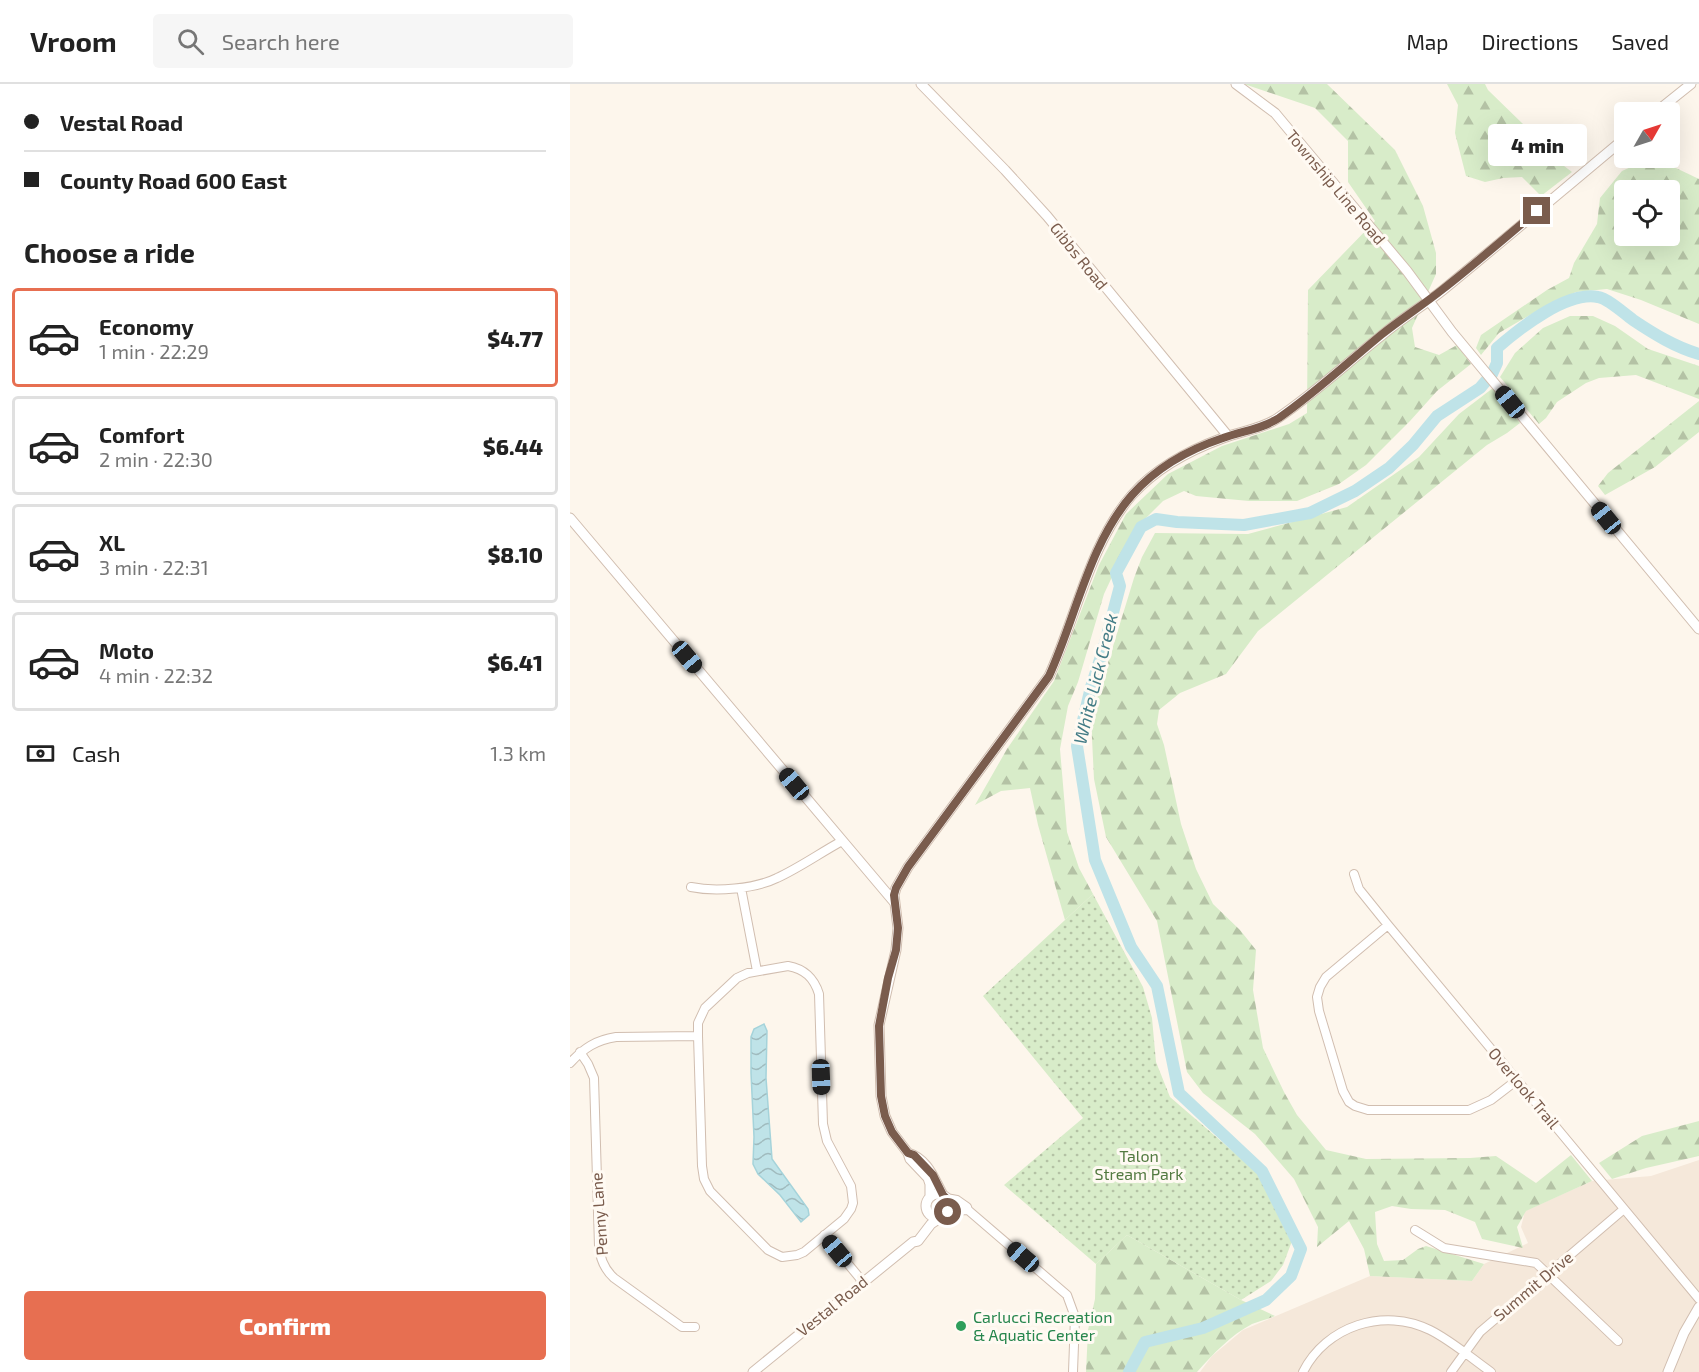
<!DOCTYPE html>
<html lang="en">
<head>
<meta charset="utf-8">
<style>
  body { margin:0; font-family:"Exo 2",sans-serif; background:#f6f6f6; color:#222; height:100vh; display:flex; flex-direction:column; font-size:22px; white-space:nowrap }
  * { box-sizing:border-box; margin:0 }
  p { font-size:20px; color:#767676 }
  .icon { flex:none; width:33px; height:33px; fill:none; stroke:currentColor; stroke-width:2; stroke-linecap:round; stroke-linejoin:round }
  .map { position:relative; flex:1; overflow:hidden }
  .details { display:flex; flex-direction:column; background:#fff; width:570px }
  .details>* { flex:none }
  .top-card { display:grid; align-content:center; height:132px; padding:0 24px; background:#fff }
  .needle { width:39px; rotate:51deg }
  .controls { position:absolute; left:1044px; top:18px; display:grid; gap:12px }
  .controls a { display:grid; place-items:center; width:66px; height:66px; border-radius:6px; background:#fff; box-shadow:0 6px 24px #0002; font-size:30px }
  .end { position:absolute; width:27px; height:27px; margin:-14px; border:8px solid #7a5c4d; background:#fff; box-shadow:0 0 0 3px #fff }
  .from { border-radius:50% }
  .bubble { position:absolute; height:42px; border-radius:6px; background:#fff; box-shadow:0 6px 24px #0002; font-size:20px; font-weight:800; line-height:42px; text-align:center }
  .car { position:absolute; width:18px; height:36px; margin:-18px -9px; border-radius:8px; box-shadow:0 0 4px 2px #0007; background:linear-gradient(#222 24%,#8ab4d8 0 40%,#222 0 76%,#8ab4d8 0 86%,#222 0) }
  .top-card b { display:flex; align-items:center; gap:21px; height:57px; font-size:22px }
  .top-card b+b { border-top:2px solid #e0e0e0 }
  .top-card i { width:15px; height:15px; background:#222 }
  ul { padding:0; list-style:none }
  li { display:flex; align-items:center; gap:18px; height:99px; margin:0 12px 9px; padding:0 12px; border:3px solid #e0e0e0; border-radius:6px }
  li div { flex:1 }
  li b { display:block; font-size:22px }
  li em { font-style:normal; font-weight:800 }
  li.on { border-color:#e76f51 }
  li>.icon { width:54px; height:54px; stroke-width:1.5 }
  h2 { padding:0 24px; font-size:27px; line-height:72px }
  .pay { display:flex; align-items:center; gap:15px; height:66px; padding:0 24px; font-size:22px }
  .pay p { margin-inline-start:auto }
  .button { display:flex; gap:12px; margin-top:auto; padding:12px 24px }
  .button a { flex:1; height:69px; border-radius:6px; background:#e76f51; color:#fff; font-size:24px; font-weight:800; line-height:69px; text-align:center }
  header { display:flex; align-items:center; gap:36px; box-sizing:border-box; height:84px; padding:0 30px; background:#fff; border-bottom:2px solid #e0e0e0 }
  header strong { font-size:28px }
  nav { display:flex; gap:33px; margin-inline-start:auto; font-size:21px }
  .search { width:420px; height:54px; background:#f6f6f6; display:flex; align-items:center; gap:15px; box-sizing:border-box; padding:0 21px; border-radius:6px; color:#767676; font-size:22px }
  main { display:flex; flex:1; min-height:0 }
  .map>svg:first-child { display:block }
  .residential { fill:#f5e8da }
  .forest { fill:url(#forest-firs); fill-rule:evenodd }
  .park { fill:url(#park-dots) }
  .water { fill:url(#water-waves); stroke:#a5d3da; stroke-width:1.5 }
  .lines { fill:none; stroke-linecap:round; stroke-linejoin:round }
  .river { stroke:#bfe3e8; stroke-width:12 }
  .minor-casing { stroke:#d1beb0; stroke-width:10 }
  .tertiary-casing { stroke:#d1beb0; stroke-width:11 }
  .minor { stroke:#fff; stroke-width:8 }
  .tertiary { stroke:#fff; stroke-width:9 }
  .route { stroke:#7a5c4d; stroke-width:8 }
  .leisure-dot { fill:#2e9e5b; stroke:#fffaf3; stroke-width:2 }
  .labels { text-anchor:middle; stroke-width:6; stroke-linejoin:round; paint-order:stroke }
  .street-label { font-size:16px; fill:#7a5c4d; stroke:#fffaf3 }
  .park-label { font-size:16px; fill:#537a41; stroke:#fffaf3 }
  .leisure-label { font-size:16px; fill:#27864d; stroke:#fffaf3; text-anchor:start }
  .water-label { font-size:18px; font-style:italic; fill:#437c86; stroke:#fffaf3 }
</style>
</head>
<body>
<header>
<strong>Vroom</strong>
<div class="search"><svg class="icon" aria-label="search" viewBox="0 0 24 24"><circle cx="10" cy="10" r="6"/><path d="M15 15l6 6"/></svg>Search here</div>
<nav><a>Map</a><a>Directions</a><a>Saved</a></nav>
</header>
<main>
<section class="details">
<div class="top-card">
<b><i class="from"></i>Vestal Road</b>
<b><i></i>County Road 600 East</b>
</div>
<h2>Choose a ride</h2>
<ul>
<li class="on"><svg class="icon" aria-label="car" viewBox="0 0 24 24"><path d="M5 17H2v-5l4-1 3-4h7l3 4 3 1v5h-3M9 17h6M6 11h13"/><circle cx="7" cy="17" r="2"/><circle cx="17" cy="17" r="2"/></svg><div><b>Economy</b><p>1 min · 22:29</p></div><em>$4.77</em></li>
<li><svg class="icon" aria-label="car" viewBox="0 0 24 24"><path d="M5 17H2v-5l4-1 3-4h7l3 4 3 1v5h-3M9 17h6M6 11h13"/><circle cx="7" cy="17" r="2"/><circle cx="17" cy="17" r="2"/></svg><div><b>Comfort</b><p>2 min · 22:30</p></div><em>$6.44</em></li>
<li><svg class="icon" aria-label="car" viewBox="0 0 24 24"><path d="M5 17H2v-5l4-1 3-4h7l3 4 3 1v5h-3M9 17h6M6 11h13"/><circle cx="7" cy="17" r="2"/><circle cx="17" cy="17" r="2"/></svg><div><b>XL</b><p>3 min · 22:31</p></div><em>$8.10</em></li>
<li><svg class="icon" aria-label="car" viewBox="0 0 24 24"><path d="M5 17H2v-5l4-1 3-4h7l3 4 3 1v5h-3M9 17h6M6 11h13"/><circle cx="7" cy="17" r="2"/><circle cx="17" cy="17" r="2"/></svg><div><b>Moto</b><p>4 min · 22:32</p></div><em>$6.41</em></li>
</ul>
<div class="pay"><svg class="icon" aria-label="cash" viewBox="0 0 24 24"><path d="M3 7h18v10H3z"/><circle cx="12" cy="12" r="2"/></svg>Cash<p>1.3 km</p></div>
<div class="button"><a>Confirm</a></div>
</section>
<div class="map">
<svg width="1129" height="1288" viewBox="0 0 1129 1288">
  <defs>
    <pattern id="forest-firs" width="22" height="20" patternUnits="userSpaceOnUse" patternTransform="scale(1.5)"><rect width="22" height="20" fill="#d8ecc9"/><path d="M5 1l3.5 6h-7zM16 11l3.5 6h-7z" fill="#b4c2a5"/></pattern>
    <pattern id="park-dots" width="8" height="8" patternUnits="userSpaceOnUse" patternTransform="scale(1.5)"><rect width="8" height="8" fill="#d8ecc9"/><path d="M2 2h.1M6 6h.1" fill="none" stroke="#b4c2a5" stroke-width="1.8" stroke-linecap="round"/></pattern>
    <pattern id="water-waves" width="16" height="10" patternUnits="userSpaceOnUse" patternTransform="scale(1.5)"><rect width="16" height="10" fill="#bfe3e8"/><path d="M0 5q4-4 8 0t8 0" fill="none" stroke="#a0bbbe"/></pattern>
  </defs>
  <rect width="100%" height="100%" fill="#fdf6ec"/>
  <path class="residential" d="M1129 1076V1288H630L642 1272 673 1246 800 1192 902 1197 914 1180 958 1159 951 1143 955 1127 1022 1097 1081 1092Z"/>
  <path class="forest" d="M674 0H757L825 66 853 122 866 169V190L842 244 845 263 869 271 887 261 901 280 867 307 840 337 796 381 769 400 727 417H679L626 412 614 407 593 417 564 446 534 510 508 598 498 622 490 665 497 748 509 784 523 810 495 836 468 741 460 704 431 707 405 721 437 665 484 597 529 481 556 430 598 390 652 362 719 340 737 329 738 206 805 137 778 98V57L745 24Z
    M877 0H915L918 6 954 41 973 66 1002 88 971 112 952 93 933 94 915 98 896 92 885 49 888 21Z
    M1087 75 1129 95V240L1071 216 1037 205 1006 208 967 227 929 249 911 271 906 264 911 251 977 206 999 194 1004 179 1027 140 1030 114 1052 87 1072 78ZM1054 106H1100V152H1054Z
    M1000 232H1023L1045 242 1078 265 1129 282V315L1066 291 1029 294 1016 299 987 318 976 334 969 340 930 293 945 269 973 244Z
    M923 304 950 339 937 349 917 361 688 547 656 590 610 609 589 626 587 640 594 661 611 740 626 785 643 820 670 846 686 866 683 906 693 964 714 1008 727 1031 756 1066 796 1075 900 1074 926 1072 966 1099 1001 1071 1022 1097 956 1127 947 1143 953 1164 912 1155 905 1138 875 1126 841 1125 822 1122 805 1128 807 1160 814 1177 833 1176 848 1165 856 1162 914 1180 902 1197 800 1192 794 1165 779 1137 747 1163 748 1143 724 1095 685 1050 633 1009 617 988 587 837 536 753 524 695 521 634 564 494 572 473 585 449 678 450 777 423 849 373 889 330Z
    M1129 317V348L1085 383 1035 411 1028 402 1038 389Z
    M1129 1037V1072L1076 1084 1042 1095 1029 1079 1072 1052Z
    M557 1151 671 1216 705 1232C698 1235 690 1237 682 1240 661 1251 643 1270 627 1288H516L518 1246 525 1215 526 1180Z"/>
  <path class="park" d="M523 810 573 903 582 934 586 978 600 1013 688 1089 722 1157 713 1181 701 1197 671 1216 557 1151 526 1180 434 1101 513 1034 413 912Z"/>
  <path class="water" d="M194 940 197 947 196 994 202 1075 238 1125 239 1131 231 1138 210 1111 188 1090 183 1080 184 1053 181 989V953L184 945Z"/>
  <g class="lines">
    <path class="river" d="M559 1288 575 1258 633 1244 696 1216 721 1192 731 1165 692 1087 609 1009 587 902 561 863 525 776 507 662 521 603 534 563 550 502 546 489 571 443 586 435 607 438 674 441 740 429 785 407 819 384 843 361 867 332 910 304 922 290 927 279V264C950 244 997 207 1028 213 1037 214 1055 230 1063 236 1084 250 1105 263 1129 270"/>
    <defs>
      <path id="minor" d="M784 790 789 805 818 841 1129 1215
        M121 803C145 808 185 805 207 794 229 784 250 769 272 757
        M171 804 187 887
        M818 841 756 893 750 903 747 913 749 927 773 1007 779 1018 785 1022 798 1026H899L921 1016 947 996
        M218 882C235 885 244 894 249 910L253 1040 257 1057 281 1102 283 1119 281 1125 274 1135 234 1168 227 1171 212 1173 198 1166 140 1107 134 1095 132 1082 128 952V939L135 924 167 894 178 889Z
        M10 968 18 980 24 994 29 1162C30 1175 34 1185 44 1194L112 1243H125
        M0 979C14 964 26 956 46 953L128 952
        M376 1114 387 1116 397 1123 398 1126 497 1211 505 1233 503 1288
        M377 1130 384 1127 398 1126
        M845 1146 874 1164 966 1179 1048 1257
        M254 1151 293 1198
        M733 1288C756 1242 814 1223 860 1246 882 1257 901 1274 921 1288
        M881 1288 910 1248 1054 1125"/>
      <path id="tertiary" d="M351 0 435 86 477 132 658 352
        M666 0 705 29 735 65 837 187 882 248 1129 545
        M1086 28 1121 0
        M0 434 325 819
        M338 1069C358 1075 364 1095 373 1111
        M356 1122a12 12 0 1 1 24 0a12 12 0 1 1-24 0Z
        M360 1113V1100L358 1094 340 1075 338 1069 322 1048 315 1032 311 1012 309 941 326 866 328 844 324 811 326 804 338 783 479 592C506 534 520 459 562 411 586 384 620 366 653 354 672 347 692 345 708 334 745 309 777 279 811 252 831 235 853 222 873 206 934 156 994 105 1054 55
        M183 1288 343 1158 348 1157 361 1140 370 1134
        M1098 1288 1114 1249 1129 1223"/>
    </defs>
    <use href="#minor" class="minor-casing"/>
    <use href="#tertiary" class="tertiary-casing"/>
    <use href="#minor" class="minor"/>
    <use href="#tertiary" class="tertiary"/>
  </g>
  <g class="lines">
    <path class="route" d="M378 1128 380 1121 379 1117 373 1111 363 1091 344 1071 338 1069 322 1048 315 1032 311 1012 309 942 318 894 326 866 328 844 324 811 326 804 338 783 479 592C506 533 519 460 562 411 586 384 620 365 653 354 672 347 692 345 709 334 745 309 777 279 811 251 831 235 853 221 873 205 905 180 936 153 967 127"/>
  </g>
  <circle class="leisure-dot" cx="391" cy="1242" r="6"/>
  <g class="labels">
    <g class="street-label">
      <text transform="translate(766 103) rotate(50)" y="6">Township Line Road</text>
      <text transform="translate(509 172) rotate(51)" y="6">Gibbs Road</text>
      <text transform="translate(954 1004) rotate(50)" y="6">Overlook Trail</text>
      <text transform="translate(29 1130) rotate(-94)" y="6">Penny Lane</text>
      <text transform="translate(963 1202) rotate(-40)" y="6">Summit Drive</text>
      <text transform="translate(262 1222) rotate(-39)" y="6">Vestal Road</text>
    </g>
    <g class="park-label">
      <text x="569" y="1078">Talon<tspan x="569" dy="18">Stream Park</tspan></text>
    </g>
    <g class="leisure-label">
      <text x="403" y="1239">Carlucci Recreation<tspan x="403" dy="18">&amp; Aquatic Center</tspan></text>
    </g>
    <g class="water-label">
      <text transform="translate(526 595) rotate(-76)" y="6">White Lick Creek</text>
    </g>
  </g>
</svg>
<div class="controls">
<a><svg class="needle" viewBox="-14 -14 28 28"><path d="M0-13l5 13h-10z" fill="#e53935"/><path d="M0 13l5-13h-10z" fill="#767676"/></svg></a>
<a><svg class="icon" aria-label="locate" viewBox="0 0 24 24"><circle cx="12" cy="12" r="6"/><path d="M12 2v4M12 18v4M2 12h4M18 12h4"/></svg></a>
</div>
<i class="end from" style="left:378px;top:1128px"></i>
<i class="end" style="left:967px;top:127px"></i>
<div class="bubble" style="left:918px;top:40px;width:99px">4 min</div>
<i class="car" style="left:940px;top:318px;rotate:321deg"></i>
<i class="car" style="left:1036px;top:434px;rotate:321deg"></i>
<i class="car" style="left:117px;top:573px;rotate:140deg"></i>
<i class="car" style="left:224px;top:700px;rotate:320deg"></i>
<i class="car" style="left:251px;top:993px;rotate:178deg"></i>
<i class="car" style="left:267px;top:1167px;rotate:320deg"></i>
<i class="car" style="left:453px;top:1173px;rotate:311deg"></i>
</div>
</main>
</body>
</html>
